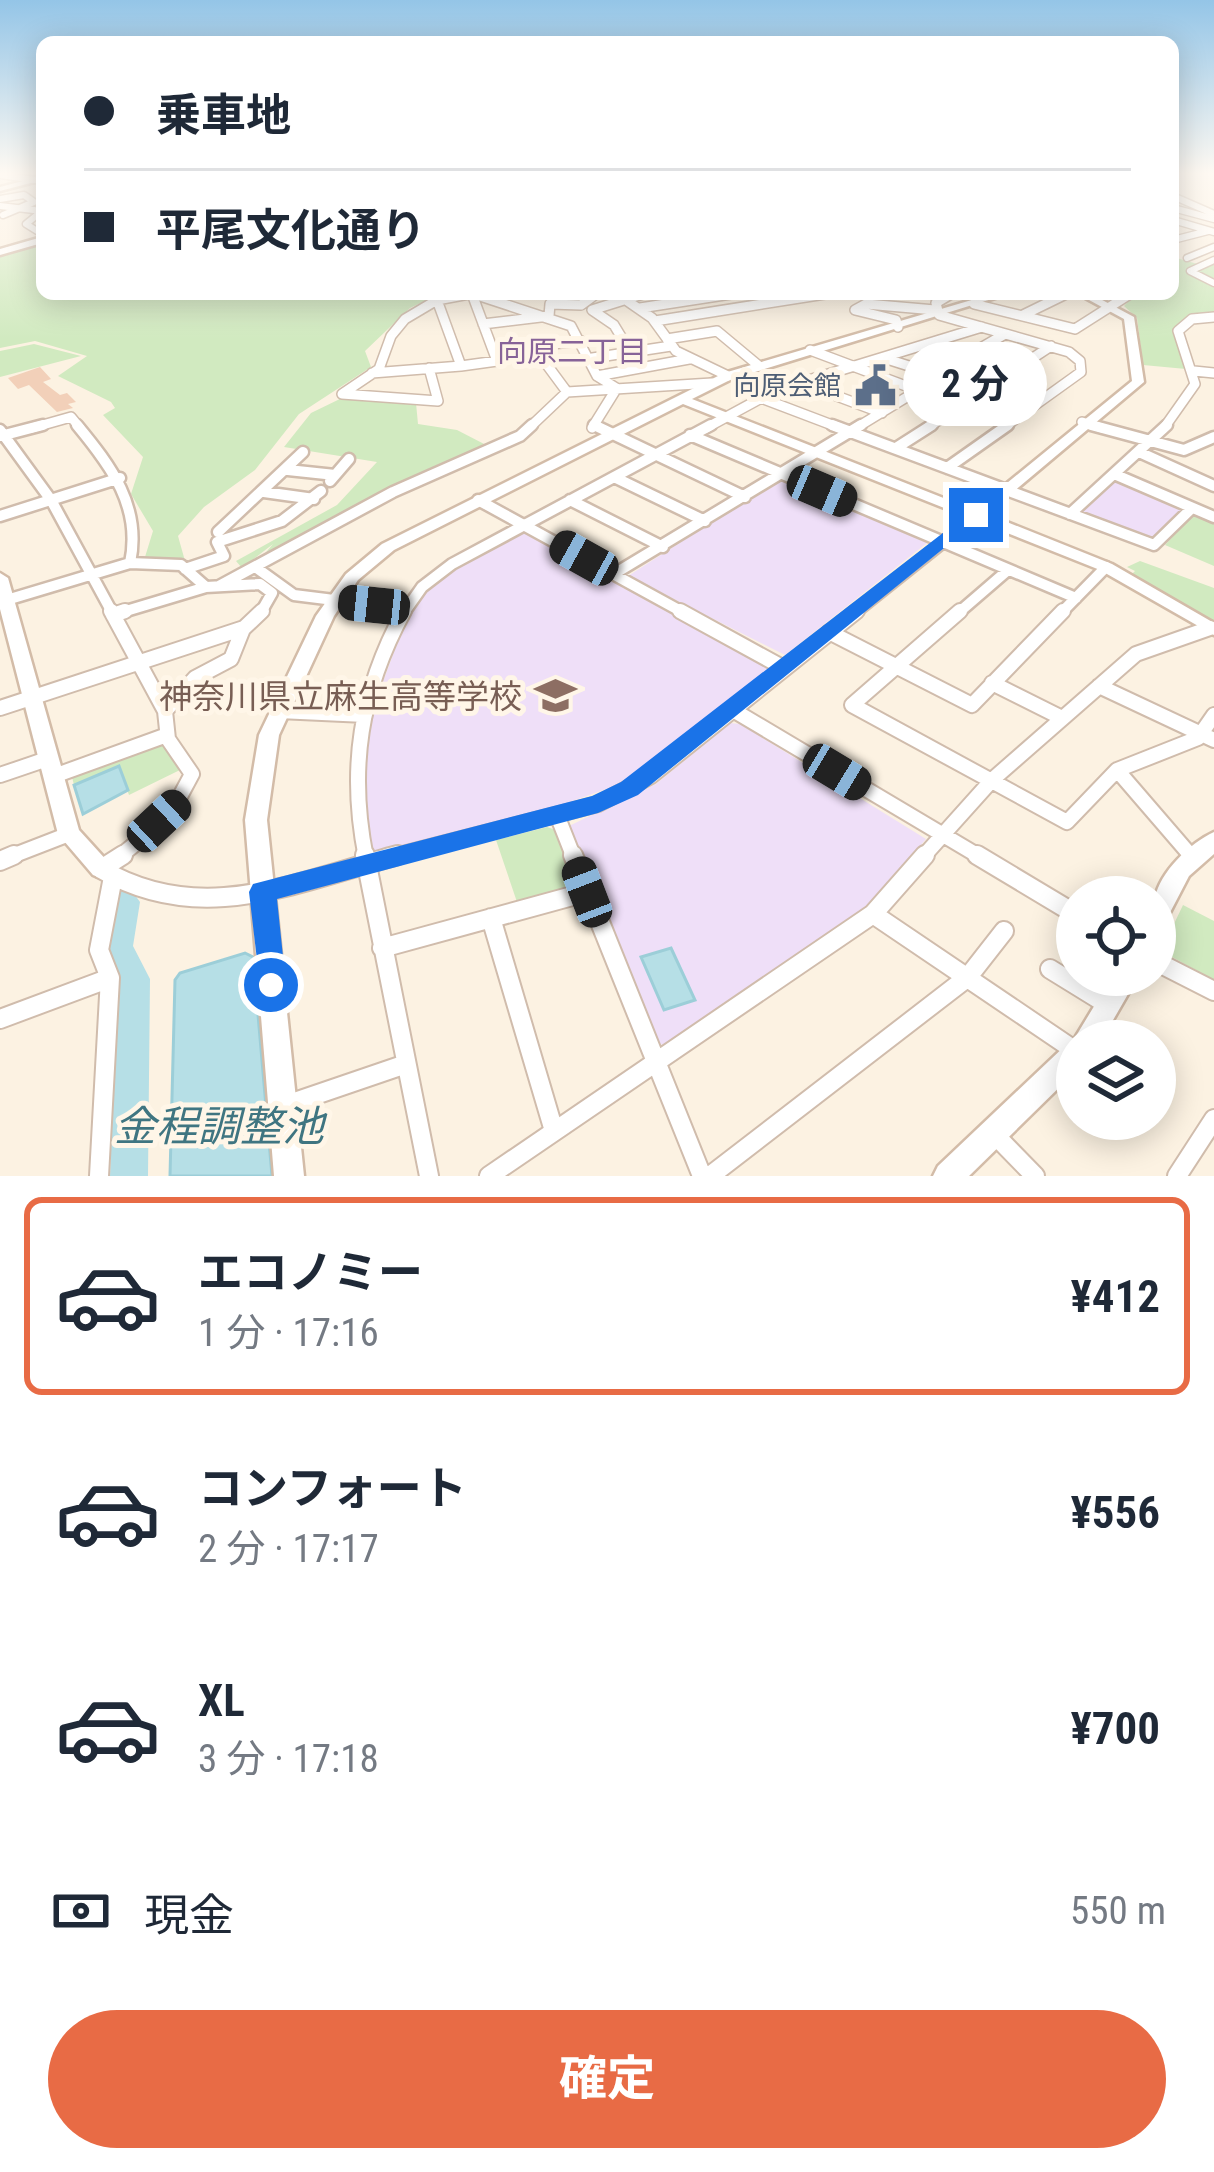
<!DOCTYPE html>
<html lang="ja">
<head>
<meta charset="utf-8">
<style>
  body { margin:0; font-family:"Roboto Condensed","Noto Sans JP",sans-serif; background:#f6f6f7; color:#1f2937; height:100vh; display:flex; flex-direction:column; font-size:45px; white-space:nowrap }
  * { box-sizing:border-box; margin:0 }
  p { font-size:39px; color:#747a83 }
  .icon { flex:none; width:66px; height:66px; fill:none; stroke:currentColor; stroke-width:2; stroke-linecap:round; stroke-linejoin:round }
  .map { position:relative; height:1176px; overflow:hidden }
  .side { display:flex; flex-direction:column; background:#fff; flex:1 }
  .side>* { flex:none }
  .guide { position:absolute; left:36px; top:36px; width:1143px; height:264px; border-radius:18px; box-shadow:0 6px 30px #0003; display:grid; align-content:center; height:264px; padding:0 48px; background:#fff }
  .tools { position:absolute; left:1056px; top:876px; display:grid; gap:24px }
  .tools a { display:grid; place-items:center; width:120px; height:120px; border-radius:50%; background:#fff; box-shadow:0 6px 30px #0003; font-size:60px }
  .end { position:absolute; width:54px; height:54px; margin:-27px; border:15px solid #1a73e8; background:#fff; box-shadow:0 0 0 6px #fff }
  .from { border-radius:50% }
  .bubble { position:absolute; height:84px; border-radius:42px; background:#fff; box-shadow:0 6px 30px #0003; font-size:39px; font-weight:700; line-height:84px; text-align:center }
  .car { position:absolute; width:36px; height:72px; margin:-36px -18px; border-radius:15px; box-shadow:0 0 9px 3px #0007; background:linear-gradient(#222 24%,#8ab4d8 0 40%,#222 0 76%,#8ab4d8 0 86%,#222 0) }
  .guide b { display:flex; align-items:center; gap:42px; height:114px; font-size:45px }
  .guide b+b { border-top:3px solid #e0e1e3 }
  .guide i { width:30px; height:30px; background:#1f2937 }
  ul { padding:21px 0 0; list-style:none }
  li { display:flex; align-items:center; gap:36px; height:198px; margin:0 24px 18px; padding:0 24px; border:6px solid transparent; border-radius:18px }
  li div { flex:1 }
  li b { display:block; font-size:45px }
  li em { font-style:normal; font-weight:700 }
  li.current { border-color:#e86b45 }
  li>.icon { width:108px; height:108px; stroke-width:1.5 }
  .pay { display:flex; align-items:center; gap:30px; height:132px; padding:0 48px; font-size:45px }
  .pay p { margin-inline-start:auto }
  .action { display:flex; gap:24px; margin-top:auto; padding:24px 48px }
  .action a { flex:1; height:138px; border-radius:72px; background:#e86b45; color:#fff; font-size:48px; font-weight:700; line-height:138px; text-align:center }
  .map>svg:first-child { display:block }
  .education { fill:#efdff8 }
  .green { fill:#d1eac0 }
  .water { fill:#b6dfe6; stroke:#9cced8; stroke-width:3 }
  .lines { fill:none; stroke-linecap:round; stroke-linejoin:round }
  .river { fill:#b6dfe6; fill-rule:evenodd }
  .building { fill:#f2d0b9 }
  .street-far4-casing { stroke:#d0bcac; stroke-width:9 }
  .street-far3-casing { stroke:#d0bcac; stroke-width:12 }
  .street-far2-casing { stroke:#d0bcac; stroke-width:15 }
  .street-far1-casing { stroke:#d0bcac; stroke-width:18 }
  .street-casing { stroke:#d0bcac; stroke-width:22 }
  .secondary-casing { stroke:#d3bca8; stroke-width:5 }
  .street-far4 { stroke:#fff; stroke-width:6 }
  .street-far3 { stroke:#fff; stroke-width:9 }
  .street-far2 { stroke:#fff; stroke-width:10 }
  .street-far1 { stroke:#fff; stroke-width:14 }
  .street { stroke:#fff; stroke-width:18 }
  .secondary { fill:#fff; fill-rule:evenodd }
  .route { fill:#1a73e8 }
  .labels { text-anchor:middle; stroke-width:10; stroke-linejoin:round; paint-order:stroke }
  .far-service-label { font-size:27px; fill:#4e5e75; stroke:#fff6e8; text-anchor:end }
  .far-neighbourhood-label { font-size:30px; fill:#876398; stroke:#fff6e8 }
  .education-label { font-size:33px; fill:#785e54; stroke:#fff6e8; text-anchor:end }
  .near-water-label { font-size:42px; font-style:italic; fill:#3f7581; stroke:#fff6e8 }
</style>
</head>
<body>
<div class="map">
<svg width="1214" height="1176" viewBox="0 0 1214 1176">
  <rect width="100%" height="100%" fill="#fcf2e2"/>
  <path class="education" d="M779 479 927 543 785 655 628 576Z
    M1115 479 1183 508 1152 540 1080 512Z
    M522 530 766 664 767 670 640 771 612 787 561 805 378 852 371 849 360 787 368 722 408 614 439 577Z
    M730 723 740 724 926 839 863 912 665 1046 656 1042 569 826 656 784Z"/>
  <path class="green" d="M42 242V294H439L410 308 365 351 371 367 299 414 255 470 204 507 178 536 185 561 145 557 153 531 131 494 143 457 103 415 115 408 111 402 58 376 87 356 35 341 0 348V254Z
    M1173 257 1201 265 1214 262V315L1176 329 1186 369 1143 365 1137 318 1124 306 1135 294H1173Z
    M34 344 81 356 0 377V351Z
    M346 396 416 403 418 424 457 430 488 446 287 542 255 565 273 544 242 568 236 561 337 505 377 462 284 447 311 413Z
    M1194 513 1214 519V566L1165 545Z
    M1140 561 1214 588V624L1131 575 1135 571 1127 567Z
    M163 738 182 769 129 795 119 767 74 785 71 773Z
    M547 827 556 830 576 881 572 891 518 905 496 840Z
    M1183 905 1214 921V980L1161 951Z"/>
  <path class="water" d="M119 766 128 790 83 814 74 785Z
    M671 948 695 1000 664 1010 641 957Z
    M245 953 253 957 272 1176H170L175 980 180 973Z"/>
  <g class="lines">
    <path class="river" d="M119 884 129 887 140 902 133 946 150 979 148 1176H110L118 979 103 947 110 906 104 896 109 887Z"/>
  </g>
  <path class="building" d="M40 367 51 379 43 382 60 395 67 393 76 402 68 404 73 408 57 412 29 385 18 389 8 378Z"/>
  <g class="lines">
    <defs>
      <path id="street-far4" d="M0 175 42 181
        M1173 196 1214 214
        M0 199 24 195 34 202 3 215
        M0 206 42 211 26 224 42 234
        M1173 208 1214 219
        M1173 220 1214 232
        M1173 240 1208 231
        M1187 258 1214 247
        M1214 260 1190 271 1214 283"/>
      <path id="street-far3" d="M469 294 437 300 461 366 497 361 472 294
        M474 294 571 326 597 376 618 389
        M951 294 936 303 939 315 1069 352 1080 361 1081 372 1003 428
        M626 300 652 318 676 351 728 376
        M974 304 1075 329 1130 294
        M640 308 731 294
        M1023 315 1066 294
        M655 321 825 294
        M483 324 549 316 550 304 581 305 596 294
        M898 327 896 320 855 310 866 304 935 310
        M667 339 717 331 759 366
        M810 350 959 406
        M631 353 614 325 592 310 643 294
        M586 359 671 346
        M890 360 985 390
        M429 368 438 401 342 394 379 369 391 336 405 319 437 300
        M1194 371 1214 373
        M372 373 461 366
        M936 374 1005 334
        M597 376 689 359
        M802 383 882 413
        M567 392 533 346 581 341
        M761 398 840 428
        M1082 422 1102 428
        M32 428 71 417 80 428
        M529 428 567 392 712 383
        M592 428 615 391
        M706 428 776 390 982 327
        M856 428 915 392
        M927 428 1051 346
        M1164 428 1195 384 1178 331 1192 319 1214 317"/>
      <path id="street-far2" d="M77 425C111 466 142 507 130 563
        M594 425 745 497
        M832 425 1154 545 1192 508
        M1091 425 1184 450 1214 437
        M0 430 51 500 113 614
        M690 435 1076 598
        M1 436 43 425
        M896 448 932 425
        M1139 452 1214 486
        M947 468 1008 425
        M288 470 335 475
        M1114 474 1214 517
        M614 477 705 521
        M330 481 349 459
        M264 492 314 499
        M478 500 686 614
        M570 500 663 547
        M1070 514 1167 425
        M0 516 120 478
        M218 532 303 452
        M185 569 224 556 217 542 282 521 321 491
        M258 569 294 595 406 609
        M614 574 861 425
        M219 586 393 492 520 436 532 425
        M0 602 130 563 181 565 206 587
        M116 614 206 587 260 584 272 593 260 614
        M403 614 422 587 452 564 711 425
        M853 614 977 515
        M957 614 1008 570
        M1060 614 1106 567"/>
      <path id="street-far1" d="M111 611 165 711 168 739 192 774 170 815 118 858
        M680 611 782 667
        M960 611 852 705 1067 822 1117 770 1198 738 1214 715
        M113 615 125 611
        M829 632 972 705 1063 611
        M992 683 1062 718
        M1099 686 1214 740
        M0 708 244 628 262 611
        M733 710 982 858
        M165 711 195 678 231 659 243 629
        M279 711 365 715
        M1117 770 1192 857
        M0 775 50 758
        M54 776 167 735
        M557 815 574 858
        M7 858 69 834
        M366 858C348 769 360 692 404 611
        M387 858 598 804 651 776 857 611
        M922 858 992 780 1136 654 1210 628"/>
      <path id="street" d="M365 855 429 1176
        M573 855 702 1176
        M977 855 1077 915
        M0 861 14 855
        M101 869 123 855
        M101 869C201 928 296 882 398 855
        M873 914 1077 1052
        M491 918 554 1131
        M382 948 587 892
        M1155 961 1214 991
        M1050 969 1110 1006
        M0 1019 110 978
        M283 1106 406 1064
        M995 1135 1035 1176
        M99 1176 110 978 99 950 113 877
        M489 1176 873 914 925 855
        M710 1176 968 977 1004 931
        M1177 1176 1214 1119"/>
      <path id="secondary" d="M42 176V180L0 191V187Z
        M42 237V243L0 255V249Z
        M992 294H1008L732 379 692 399 974 510 1132 381 1124 319 1078 294H1091L1134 317 1144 382 987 514 1112 564 1214 623V635L1100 570 683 404 394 550 358 580 334 616 279 735 267 820 304 1176H274L245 820 259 735 316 616 346 574 382 544 724 373Z
        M0 573 8 578 79 830 109 863 112 869 109 875 101 878 93 875 58 834 0 609Z
        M1214 832V854L1189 876 1163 926 1155 929C1155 920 1153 907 1155 898 1160 872 1190 843 1214 832Z
        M1113 975H1139L1101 1041H1077V1070L969 1176H933L938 1166 1068 1043 1073 1041Z"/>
    </defs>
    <use href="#street-far4" class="street-far4-casing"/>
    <use href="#street-far3" class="street-far3-casing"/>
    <use href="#street-far2" class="street-far2-casing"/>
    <use href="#street-far1" class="street-far1-casing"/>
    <use href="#street" class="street-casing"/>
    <use href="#secondary" class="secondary-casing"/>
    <use href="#street-far4" class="street-far4"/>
    <use href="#street-far3" class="street-far3"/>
    <use href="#street-far2" class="street-far2"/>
    <use href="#street-far1" class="street-far1"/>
    <use href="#street" class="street"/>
    <use href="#secondary" class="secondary"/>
  </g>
  <linearGradient id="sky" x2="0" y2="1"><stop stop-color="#94c5e7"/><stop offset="0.51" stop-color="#fef9f2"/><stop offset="1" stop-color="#fef9f2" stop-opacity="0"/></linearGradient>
  <rect width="1214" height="339" fill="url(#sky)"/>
  <path class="route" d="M970 512 985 515 638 795 598 813 277 899 286 985 271 998 261 994 249 892 253 884 592 796 621 782Z"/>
  <defs>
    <symbol id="civic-bare" viewBox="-9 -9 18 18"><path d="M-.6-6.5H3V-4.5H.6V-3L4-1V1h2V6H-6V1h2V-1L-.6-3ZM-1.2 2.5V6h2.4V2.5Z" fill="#5c6f8a" stroke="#fff6e8" stroke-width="2.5" paint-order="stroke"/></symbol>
    <symbol id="school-bare" viewBox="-9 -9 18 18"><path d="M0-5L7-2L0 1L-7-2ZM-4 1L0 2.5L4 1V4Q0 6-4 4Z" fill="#8d6e63" stroke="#fff6e8" stroke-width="2.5" paint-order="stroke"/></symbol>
  </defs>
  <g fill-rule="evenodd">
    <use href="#civic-bare" x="846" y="356" width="59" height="59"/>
    <use href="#school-bare" x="526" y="666" width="59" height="59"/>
  </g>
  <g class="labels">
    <g class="far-service-label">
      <text x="841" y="395">向原会館</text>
    </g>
    <g class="far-neighbourhood-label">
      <text x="572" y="362">向原二丁目</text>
    </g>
    <g class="education-label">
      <text x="522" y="708">神奈川県立麻生高等学校</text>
    </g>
    <g class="near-water-label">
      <text x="219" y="1141">金程調整池</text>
    </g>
  </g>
</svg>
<div class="tools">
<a><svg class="icon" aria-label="locate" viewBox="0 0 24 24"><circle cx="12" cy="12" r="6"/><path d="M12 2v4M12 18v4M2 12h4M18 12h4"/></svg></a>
<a><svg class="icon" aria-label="layers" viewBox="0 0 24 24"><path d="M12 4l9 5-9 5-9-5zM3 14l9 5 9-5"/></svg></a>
</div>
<i class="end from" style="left:271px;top:985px"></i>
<i class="end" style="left:976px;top:515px"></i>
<div class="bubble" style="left:903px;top:342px;width:144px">2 分</div>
<i class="car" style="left:822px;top:491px;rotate:113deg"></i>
<i class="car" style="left:584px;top:558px;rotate:299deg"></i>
<i class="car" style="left:374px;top:605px;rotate:276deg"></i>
<i class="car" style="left:837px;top:772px;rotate:121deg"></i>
<i class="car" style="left:159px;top:821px;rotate:47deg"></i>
<i class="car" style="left:587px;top:892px;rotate:339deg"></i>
<div class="guide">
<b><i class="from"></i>乗車地</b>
<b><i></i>平尾文化通り</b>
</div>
</div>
<section class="side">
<ul>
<li class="current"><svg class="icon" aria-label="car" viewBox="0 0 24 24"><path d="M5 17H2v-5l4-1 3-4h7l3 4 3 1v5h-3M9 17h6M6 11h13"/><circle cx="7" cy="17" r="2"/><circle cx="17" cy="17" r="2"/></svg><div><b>エコノミー</b><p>1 分 · 17:16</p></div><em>¥412</em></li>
<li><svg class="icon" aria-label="car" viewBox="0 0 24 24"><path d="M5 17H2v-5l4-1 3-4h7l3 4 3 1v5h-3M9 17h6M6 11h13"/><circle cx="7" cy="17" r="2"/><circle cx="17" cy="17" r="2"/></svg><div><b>コンフォート</b><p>2 分 · 17:17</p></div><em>¥556</em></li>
<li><svg class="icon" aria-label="car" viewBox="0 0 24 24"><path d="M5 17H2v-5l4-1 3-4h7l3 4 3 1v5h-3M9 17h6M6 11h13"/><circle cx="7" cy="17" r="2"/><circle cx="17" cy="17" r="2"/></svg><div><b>XL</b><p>3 分 · 17:18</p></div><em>¥700</em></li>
</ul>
<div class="pay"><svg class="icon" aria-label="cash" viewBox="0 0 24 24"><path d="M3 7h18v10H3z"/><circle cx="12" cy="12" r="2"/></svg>現金<p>550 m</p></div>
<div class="action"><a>確定</a></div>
</section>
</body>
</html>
